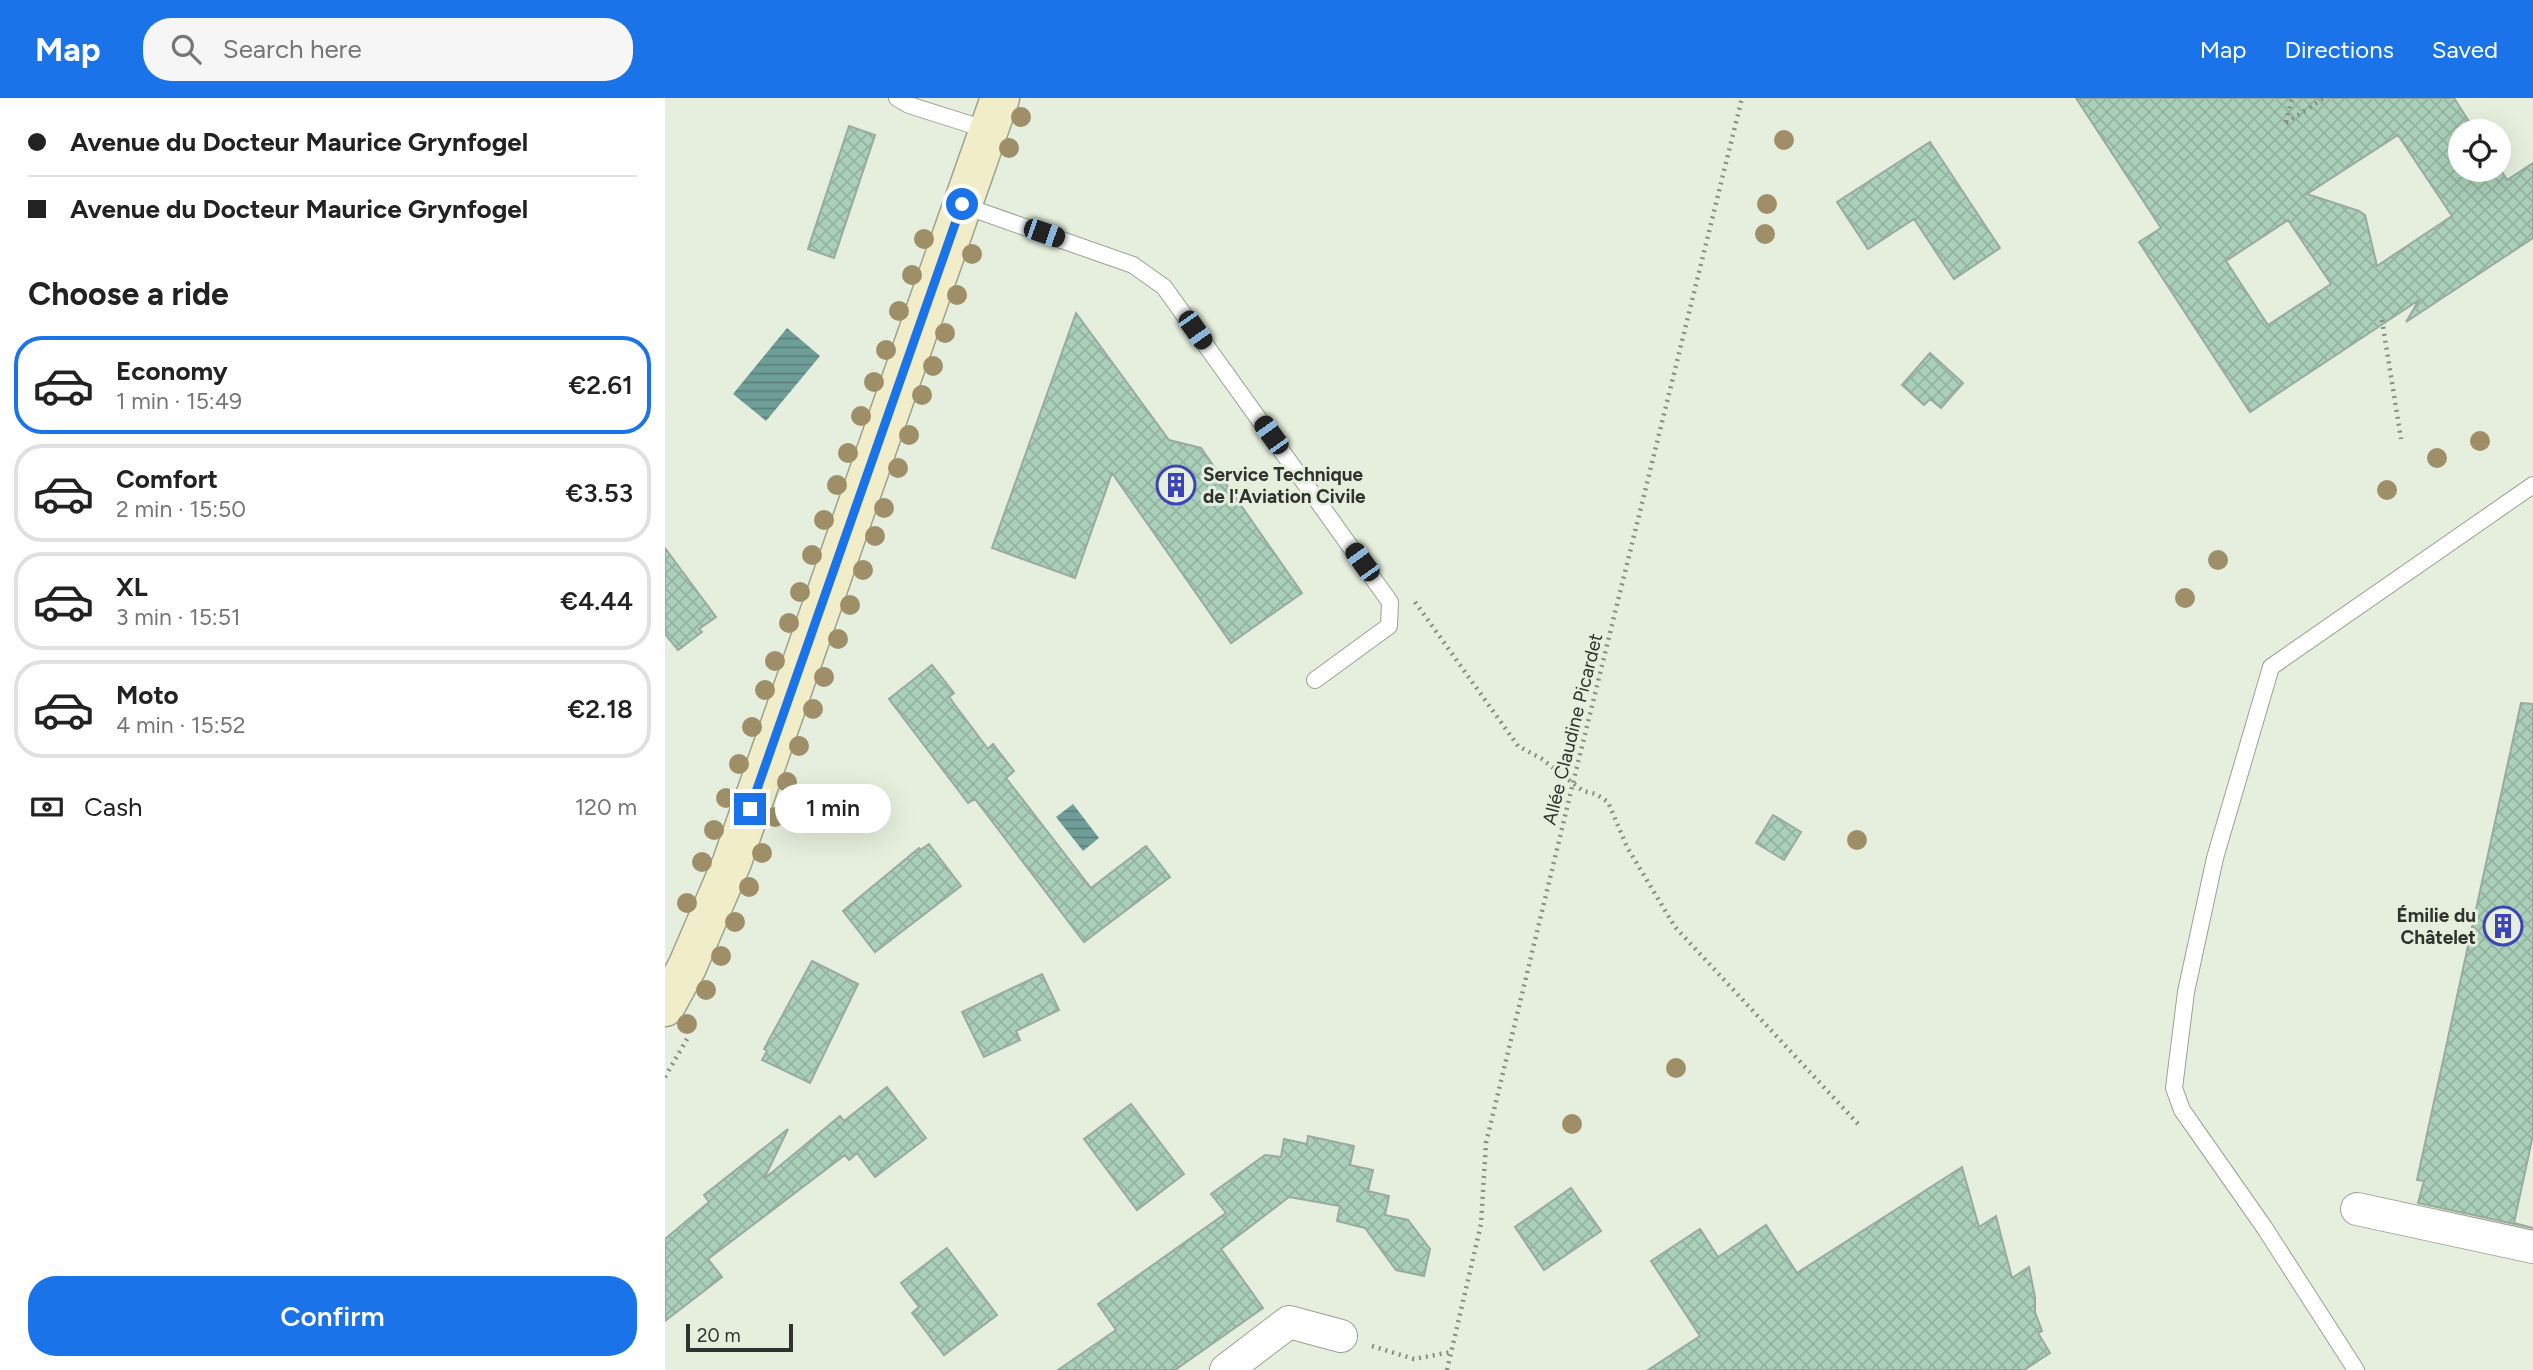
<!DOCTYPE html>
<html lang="en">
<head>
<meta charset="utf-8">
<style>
  body { margin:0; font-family:Figtree,sans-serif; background:#f6f6f6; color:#222; height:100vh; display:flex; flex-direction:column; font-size:26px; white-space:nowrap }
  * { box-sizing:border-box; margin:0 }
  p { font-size:23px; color:#767676 }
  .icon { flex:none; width:38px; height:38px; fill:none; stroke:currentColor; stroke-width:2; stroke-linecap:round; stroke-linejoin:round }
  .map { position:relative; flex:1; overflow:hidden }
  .side { display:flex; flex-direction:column; background:#fff; width:665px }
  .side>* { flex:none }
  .banner { display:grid; align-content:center; height:154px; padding:0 28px; background:#fff }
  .buttons { position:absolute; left:1783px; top:21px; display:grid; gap:14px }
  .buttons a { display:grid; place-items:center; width:63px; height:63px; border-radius:50%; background:#fff; box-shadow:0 7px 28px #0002; font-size:35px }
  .scale { position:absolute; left:21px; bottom:18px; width:107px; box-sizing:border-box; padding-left:7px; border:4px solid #30332d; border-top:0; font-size:19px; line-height:24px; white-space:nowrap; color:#30332d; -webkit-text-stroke:5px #e6efde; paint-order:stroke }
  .end { position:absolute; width:32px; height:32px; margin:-16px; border:9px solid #1a73e8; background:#fff; box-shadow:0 0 0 4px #fff }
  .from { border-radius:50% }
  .bubble { position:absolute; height:49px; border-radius:24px; background:#fff; box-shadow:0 7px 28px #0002; font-size:23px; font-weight:600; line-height:49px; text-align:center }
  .car { position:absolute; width:21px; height:42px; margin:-21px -10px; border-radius:9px; box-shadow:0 0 5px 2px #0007; background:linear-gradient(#222 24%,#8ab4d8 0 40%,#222 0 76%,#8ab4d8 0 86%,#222 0) }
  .banner b { display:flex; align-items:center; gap:24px; height:66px; font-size:26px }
  .banner b+b { border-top:2px solid #e0e0e0 }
  .banner i { width:18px; height:18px; background:#222 }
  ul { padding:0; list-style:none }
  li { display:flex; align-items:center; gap:21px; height:98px; margin:0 14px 10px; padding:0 14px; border:4px solid #e0e0e0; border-radius:28px }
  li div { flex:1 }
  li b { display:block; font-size:26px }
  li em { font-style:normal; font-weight:600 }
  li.current { border-color:#1a73e8 }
  li>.icon { width:63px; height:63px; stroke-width:1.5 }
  h2 { padding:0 28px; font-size:32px; line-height:84px }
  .pay { display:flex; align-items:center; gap:18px; height:77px; padding:0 28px; font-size:26px }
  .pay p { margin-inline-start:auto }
  .button { display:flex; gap:14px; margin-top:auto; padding:14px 28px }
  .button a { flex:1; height:80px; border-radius:28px; background:#1a73e8; color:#fff; font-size:28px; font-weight:600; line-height:80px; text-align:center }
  header { display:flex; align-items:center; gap:42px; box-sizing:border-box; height:98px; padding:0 35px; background:#1a73e8; color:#fff }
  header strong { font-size:33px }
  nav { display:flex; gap:38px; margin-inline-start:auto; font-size:24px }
  .search { width:490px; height:63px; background:#f6f6f6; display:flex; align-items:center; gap:18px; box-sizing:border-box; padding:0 24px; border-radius:28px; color:#767676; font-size:26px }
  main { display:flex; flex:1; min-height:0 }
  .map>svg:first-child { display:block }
  .water { fill:url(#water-rules) }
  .building { fill:url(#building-cross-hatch); stroke:#99aa9f; stroke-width:2; fill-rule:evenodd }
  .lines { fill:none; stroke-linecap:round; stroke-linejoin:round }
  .lane-casing { stroke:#9aa292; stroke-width:18 }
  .street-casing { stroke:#9aa292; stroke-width:34 }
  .secondary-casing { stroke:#9aa292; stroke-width:41 }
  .path { stroke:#888e83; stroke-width:4.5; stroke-dasharray:2 5; stroke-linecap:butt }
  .lane { stroke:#fff; stroke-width:16 }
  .street { stroke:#fff; stroke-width:32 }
  .secondary { stroke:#f2edc9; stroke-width:38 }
  .tree { fill:#9e8f69 }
  .route { stroke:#1a73e8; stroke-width:9 }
  .labels { text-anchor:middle; stroke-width:6; stroke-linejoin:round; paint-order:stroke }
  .poi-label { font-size:19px; font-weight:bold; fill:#30332d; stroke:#e6efde; text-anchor:start }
  .street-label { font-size:19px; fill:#30332d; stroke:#e6efde }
</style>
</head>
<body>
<header>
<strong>Map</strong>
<div class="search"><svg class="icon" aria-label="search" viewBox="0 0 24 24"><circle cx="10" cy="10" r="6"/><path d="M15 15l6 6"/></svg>Search here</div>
<nav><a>Map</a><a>Directions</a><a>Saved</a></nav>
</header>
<main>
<section class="side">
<div class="banner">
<b><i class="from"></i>Avenue du Docteur Maurice Grynfogel</b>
<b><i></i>Avenue du Docteur Maurice Grynfogel</b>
</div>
<h2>Choose a ride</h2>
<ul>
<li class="current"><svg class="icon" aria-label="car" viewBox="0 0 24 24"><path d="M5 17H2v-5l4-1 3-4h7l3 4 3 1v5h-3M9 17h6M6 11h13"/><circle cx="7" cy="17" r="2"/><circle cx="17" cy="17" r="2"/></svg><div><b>Economy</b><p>1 min · 15:49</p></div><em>€2.61</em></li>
<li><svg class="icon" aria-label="car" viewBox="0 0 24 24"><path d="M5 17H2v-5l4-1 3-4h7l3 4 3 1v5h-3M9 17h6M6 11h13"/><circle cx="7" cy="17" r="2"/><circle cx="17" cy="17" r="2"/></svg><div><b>Comfort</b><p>2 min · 15:50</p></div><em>€3.53</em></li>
<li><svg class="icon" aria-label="car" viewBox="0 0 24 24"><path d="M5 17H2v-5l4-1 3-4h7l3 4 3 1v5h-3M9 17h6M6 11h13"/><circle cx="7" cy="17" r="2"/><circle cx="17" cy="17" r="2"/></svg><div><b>XL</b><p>3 min · 15:51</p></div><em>€4.44</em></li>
<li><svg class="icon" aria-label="car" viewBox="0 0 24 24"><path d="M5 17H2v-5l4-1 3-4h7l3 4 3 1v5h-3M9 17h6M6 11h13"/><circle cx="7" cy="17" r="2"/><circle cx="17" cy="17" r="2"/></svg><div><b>Moto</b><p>4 min · 15:52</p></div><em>€2.18</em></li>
</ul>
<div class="pay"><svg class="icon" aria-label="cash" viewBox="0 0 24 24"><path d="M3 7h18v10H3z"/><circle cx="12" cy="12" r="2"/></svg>Cash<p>120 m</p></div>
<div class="button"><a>Confirm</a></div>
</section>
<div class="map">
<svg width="1868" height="1272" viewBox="0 0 1868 1272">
  <defs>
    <pattern id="water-rules" width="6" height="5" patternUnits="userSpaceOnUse" patternTransform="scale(1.75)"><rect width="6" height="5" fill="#6f9e99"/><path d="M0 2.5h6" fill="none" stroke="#5c817d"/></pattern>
    <pattern id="building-cross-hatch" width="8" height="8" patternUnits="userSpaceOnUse" patternTransform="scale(1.75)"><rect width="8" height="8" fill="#aad0b9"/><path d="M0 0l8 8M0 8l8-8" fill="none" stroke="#93b39f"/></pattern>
  </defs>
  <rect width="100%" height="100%" fill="#e6efde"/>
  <path class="water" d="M122 230 155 258 101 323 68 296Z
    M408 706 434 740 418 753 391 719Z"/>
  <path class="building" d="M1411 0H1789L1810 33H1796V72H1834V69L1842 82 1868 65V140L1741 224 1754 202 1585 314 1474 144 1496 130ZM1733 37 1787 118 1712 168 1700 117 1694 113 1642 96ZM1623 122 1666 186 1603 227 1561 163Z
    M184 28 210 37 169 160 143 151Z
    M1265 44 1335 150 1289 181 1249 121 1203 151 1172 104Z
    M411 215 504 342 536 350 637 495 566 545 447 375 410 480 327 450Z
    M1265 255 1298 285 1276 310 1265 301 1259 307 1237 287Z
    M0 450 51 519 34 531 37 534 13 552 0 536Z
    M267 567 289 595 284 599 323 651 328 646 349 673 341 680 426 790 481 748 505 779 419 844 310 701 303 705 224 601Z
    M1856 605 1868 606V1037L1849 1125 1868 1130 1753 1105 1759 1083 1752 1082Z
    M1108 717 1136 734 1119 762 1091 745Z
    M264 746 296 788 210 854 178 813 254 750 255 752Z
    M147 863 193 886 145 985 97 962 102 953 99 951Z
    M377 876 394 912 351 933 355 942 319 959 297 914Z
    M222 989 261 1040 210 1079 192 1055 184 1062 180 1057 43 1161 57 1179 0 1223V1141L44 1104 39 1097 123 1031 99 1081 175 1018 179 1023Z
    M466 1006 519 1076 472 1112 419 1041Z
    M643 1038 689 1048 685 1067 708 1072 703 1093 724 1098 720 1117 743 1122 765 1151 759 1178 731 1172 700 1130 672 1123 675 1108 624 1099 556 1151 598 1210 510 1272H393L451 1232 433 1206 561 1115 546 1096 600 1057 616 1059 619 1041 642 1046Z
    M1297 1069 1314 1129 1331 1118 1347 1180 1364 1169 1370 1199V1214L1377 1233 1373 1235 1385 1255 1359 1272H983L1035 1238 986 1163 1035 1131 1053 1159 1101 1127 1132 1175Z
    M906 1090 936 1133 879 1172 850 1129Z
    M282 1150 332 1217 279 1257 247 1215 254 1209 236 1185Z"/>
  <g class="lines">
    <defs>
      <path id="lane" d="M232 0 244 7 323 32
        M297 107 468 167 499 189 725 504 724 528 650 582
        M1691 1272 1599 1129 1517 1012 1509 990 1521 894 1550 760 1606 569 1868 387"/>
      <path id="street" d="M1692 1111 1868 1149
        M561 1272 624 1224 676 1238"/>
      <path id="secondary" d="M0 909 22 869 67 764 335 0"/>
    </defs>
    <use href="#lane" class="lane-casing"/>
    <use href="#street" class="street-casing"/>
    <use href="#secondary" class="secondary-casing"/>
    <path class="path" d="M1621 24 1627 0
      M1621 25 1659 0
      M1717 222 1736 341
      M750 504 853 648 877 661 918 693 931 696 943 704 962 749 1010 829 1194 1027
      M0 979 22 941
      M707 1248 749 1261 786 1254
      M782 1272 816 1126 821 1045 908 685 1077 0"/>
    <use href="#lane" class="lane"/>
    <use href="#street" class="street"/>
    <use href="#secondary" class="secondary"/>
  </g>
  <g class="tree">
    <circle cx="356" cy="19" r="10"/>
    <circle cx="1119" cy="42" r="10"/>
    <circle cx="344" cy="50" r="10"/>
    <circle cx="1102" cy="106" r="10"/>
    <circle cx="1100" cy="136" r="10"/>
    <circle cx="259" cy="141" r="10"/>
    <circle cx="307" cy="156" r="10"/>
    <circle cx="247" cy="177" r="10"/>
    <circle cx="292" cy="197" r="10"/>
    <circle cx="234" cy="213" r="10"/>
    <circle cx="280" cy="235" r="10"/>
    <circle cx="221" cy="252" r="10"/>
    <circle cx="268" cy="268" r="10"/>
    <circle cx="209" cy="284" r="10"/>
    <circle cx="257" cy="297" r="10"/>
    <circle cx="196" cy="318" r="10"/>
    <circle cx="244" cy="337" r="10"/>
    <circle cx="1815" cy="343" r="10"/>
    <circle cx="183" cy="355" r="10"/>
    <circle cx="1772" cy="360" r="10"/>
    <circle cx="233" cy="370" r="10"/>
    <circle cx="172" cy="387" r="10"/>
    <circle cx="1722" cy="392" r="10"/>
    <circle cx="219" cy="410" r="10"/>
    <circle cx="159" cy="422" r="10"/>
    <circle cx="210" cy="438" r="10"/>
    <circle cx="147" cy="457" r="10"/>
    <circle cx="1553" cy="462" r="10"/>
    <circle cx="198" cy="472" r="10"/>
    <circle cx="135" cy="494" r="10"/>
    <circle cx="1520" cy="500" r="10"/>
    <circle cx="185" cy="507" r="10"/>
    <circle cx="124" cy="525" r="10"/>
    <circle cx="173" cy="541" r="10"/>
    <circle cx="110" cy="563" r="10"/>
    <circle cx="159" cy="579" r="10"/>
    <circle cx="100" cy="592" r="10"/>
    <circle cx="148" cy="611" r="10"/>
    <circle cx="87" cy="629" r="10"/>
    <circle cx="134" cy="648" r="10"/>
    <circle cx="74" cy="666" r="10"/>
    <circle cx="122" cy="684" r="10"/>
    <circle cx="61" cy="700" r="10"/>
    <circle cx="110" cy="719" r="10"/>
    <circle cx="49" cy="732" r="10"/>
    <circle cx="1192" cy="742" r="10"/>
    <circle cx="97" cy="755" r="10"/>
    <circle cx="37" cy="764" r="10"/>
    <circle cx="84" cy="789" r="10"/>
    <circle cx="22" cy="805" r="10"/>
    <circle cx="70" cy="824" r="10"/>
    <circle cx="56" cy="858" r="10"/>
    <circle cx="41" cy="892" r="10"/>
    <circle cx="22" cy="926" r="10"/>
    <circle cx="1011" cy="970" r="10"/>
    <circle cx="907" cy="1026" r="10"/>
  </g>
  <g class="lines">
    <path class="route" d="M85 711 297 106"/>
  </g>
  <defs>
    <symbol id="building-ring" viewBox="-11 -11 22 22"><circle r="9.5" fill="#e6efde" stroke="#3c44b8" stroke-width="1.5"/><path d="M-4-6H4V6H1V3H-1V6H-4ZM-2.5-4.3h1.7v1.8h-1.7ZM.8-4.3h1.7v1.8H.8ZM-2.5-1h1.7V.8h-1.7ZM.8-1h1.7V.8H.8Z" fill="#3c44b8"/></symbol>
  </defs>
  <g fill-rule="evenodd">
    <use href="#building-ring" x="489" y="365" width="44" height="44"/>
    <use href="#building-ring" x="1816" y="806" width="44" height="44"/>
  </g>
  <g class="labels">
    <g class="poi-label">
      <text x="538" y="383">Service Technique<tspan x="538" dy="22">de l'Aviation Civile</tspan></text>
      <text x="1811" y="824" text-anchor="end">Émilie du<tspan x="1811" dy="22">Châtelet</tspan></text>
    </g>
    <g class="street-label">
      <text transform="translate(907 631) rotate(-76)" y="7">Allée Claudine Picardet</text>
    </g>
  </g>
</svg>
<div class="buttons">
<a><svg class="icon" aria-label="locate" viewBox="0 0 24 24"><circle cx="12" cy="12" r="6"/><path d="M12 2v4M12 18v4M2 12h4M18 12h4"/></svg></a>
</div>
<div class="scale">20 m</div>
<i class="end from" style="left:297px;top:106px"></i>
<i class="end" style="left:85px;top:711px"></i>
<div class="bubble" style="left:110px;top:686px;width:116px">1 min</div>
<i class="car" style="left:379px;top:135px;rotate:109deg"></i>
<i class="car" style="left:530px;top:232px;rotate:145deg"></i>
<i class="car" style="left:606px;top:337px;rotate:324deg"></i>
<i class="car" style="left:697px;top:464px;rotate:324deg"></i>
</div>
</main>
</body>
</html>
